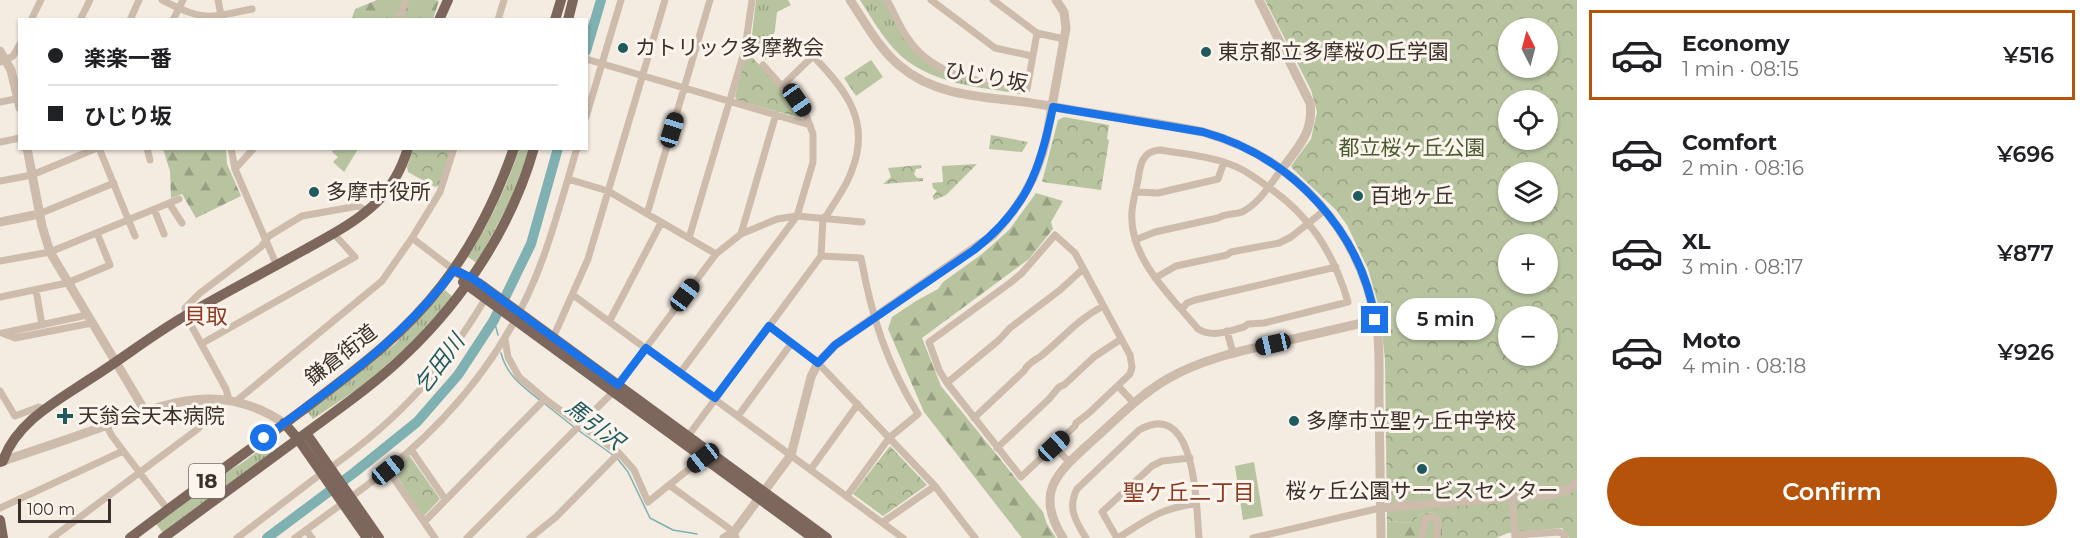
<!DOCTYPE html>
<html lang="en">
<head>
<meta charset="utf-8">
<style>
  body { margin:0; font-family:Montserrat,"Noto Sans JP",sans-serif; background:#f2f2f2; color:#202124; height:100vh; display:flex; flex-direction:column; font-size:22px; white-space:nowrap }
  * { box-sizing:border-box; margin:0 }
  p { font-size:20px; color:#757577 }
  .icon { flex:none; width:33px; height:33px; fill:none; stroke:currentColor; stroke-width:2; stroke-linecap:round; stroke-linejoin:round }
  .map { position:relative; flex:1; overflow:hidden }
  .drawer { display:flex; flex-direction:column; background:#fff; width:510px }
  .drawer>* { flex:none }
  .hud { position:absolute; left:18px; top:18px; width:570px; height:132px; border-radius:0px; box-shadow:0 2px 4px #0004; display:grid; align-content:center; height:132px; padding:0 30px; background:#fff }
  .needle { width:39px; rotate:354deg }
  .controls { position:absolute; left:1498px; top:18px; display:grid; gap:12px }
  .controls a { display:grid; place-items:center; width:60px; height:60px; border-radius:50%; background:#fff; box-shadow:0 2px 4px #0004; font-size:30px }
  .scale { position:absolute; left:18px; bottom:15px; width:93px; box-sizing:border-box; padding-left:6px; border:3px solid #3b302b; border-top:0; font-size:16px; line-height:21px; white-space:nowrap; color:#3b302b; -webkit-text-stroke:4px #fbf5ee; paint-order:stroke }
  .end { position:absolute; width:27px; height:27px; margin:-14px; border:8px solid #1a73e8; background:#fff; box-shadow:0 0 0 3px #fff }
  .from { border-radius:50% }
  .bubble { position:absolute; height:42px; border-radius:21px; background:#fff; box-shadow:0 2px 4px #0004; font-size:20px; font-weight:600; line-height:42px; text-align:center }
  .car { position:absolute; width:18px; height:36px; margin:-18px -9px; border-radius:8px; box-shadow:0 0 4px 2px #0007; background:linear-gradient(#222 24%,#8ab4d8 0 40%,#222 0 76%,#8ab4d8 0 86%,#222 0) }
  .hud b { display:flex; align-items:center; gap:21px; height:57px; font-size:22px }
  .hud b+b { border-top:2px solid #e0e0e0 }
  .hud i { width:15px; height:15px; background:#202124 }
  ul { padding:10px 0 0; list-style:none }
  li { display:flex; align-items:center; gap:18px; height:90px; margin:0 12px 9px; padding:0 18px; border:3px solid transparent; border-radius:0px }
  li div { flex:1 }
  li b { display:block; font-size:22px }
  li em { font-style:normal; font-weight:600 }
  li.active { border-color:#b45309 }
  li>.icon { width:54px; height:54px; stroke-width:1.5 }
  .button { display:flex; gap:12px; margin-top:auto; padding:12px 30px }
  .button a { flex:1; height:69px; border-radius:36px; background:#b45309; color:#fff; font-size:24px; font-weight:600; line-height:69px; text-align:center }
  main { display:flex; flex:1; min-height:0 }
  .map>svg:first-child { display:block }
  .grass { fill:url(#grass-tufts) }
  .forest { fill:url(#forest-firs) }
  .park { fill:url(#park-crowns); fill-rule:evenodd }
  .pitch { fill:#b8c4a0 }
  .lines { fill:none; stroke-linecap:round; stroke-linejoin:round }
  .stream { stroke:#7fb0b2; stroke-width:1.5 }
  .river { stroke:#7fb0b2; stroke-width:10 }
  .minor { stroke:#cdbbac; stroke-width:7 }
  .tertiary { stroke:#cdbbac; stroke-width:9 }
  .primary { stroke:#7d675c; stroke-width:10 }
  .route { stroke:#1a73e8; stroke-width:8 }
  .poi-dot { fill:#1f5a5e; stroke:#fbf5ee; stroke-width:2 }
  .labels { text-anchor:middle; stroke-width:6; stroke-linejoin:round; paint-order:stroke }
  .shield { fill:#fbf5ee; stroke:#756b66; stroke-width:1.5 }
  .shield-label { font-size:20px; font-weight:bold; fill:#3b302b }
  .poi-label { font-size:21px; fill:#3b302b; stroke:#fbf5ee; text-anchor:start }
  .street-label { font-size:21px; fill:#3b302b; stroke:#fbf5ee }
  .park-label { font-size:21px; fill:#4a5a2e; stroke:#fbf5ee }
  .neighbourhood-label { font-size:22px; fill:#8c3b22; stroke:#fbf5ee }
  .water-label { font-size:22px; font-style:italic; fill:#1f5a5e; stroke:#fbf5ee }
</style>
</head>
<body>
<main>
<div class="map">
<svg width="1577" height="538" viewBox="0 0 1577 538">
  <defs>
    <pattern id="grass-tufts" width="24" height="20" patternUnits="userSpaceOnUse" patternTransform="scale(1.5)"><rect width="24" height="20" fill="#b8c4a0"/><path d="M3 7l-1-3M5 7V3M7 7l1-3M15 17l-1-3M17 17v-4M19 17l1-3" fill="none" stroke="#97a083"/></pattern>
    <pattern id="forest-firs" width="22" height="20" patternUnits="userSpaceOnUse" patternTransform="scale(1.5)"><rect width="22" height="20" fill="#b8c4a0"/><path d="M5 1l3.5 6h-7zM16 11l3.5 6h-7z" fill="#97a083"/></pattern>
    <pattern id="park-crowns" width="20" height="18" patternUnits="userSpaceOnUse" patternTransform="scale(1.5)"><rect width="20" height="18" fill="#b8c4a0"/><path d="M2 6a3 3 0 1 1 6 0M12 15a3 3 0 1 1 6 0" fill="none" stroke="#97a083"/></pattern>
  </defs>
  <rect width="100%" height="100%" fill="#f4ebe1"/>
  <path class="grass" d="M756 0H788L791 5 777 12 775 30 766 60 752 48 751 43Z
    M860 0H884L904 39 929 64 1022 92 1021 94C978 87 927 84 895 50 881 35 871 17 860 0Z
    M333 149H358L344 172 333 162 338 157 332 152Z
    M519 149H530L510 201 477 263 468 257C489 223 507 187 519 149Z
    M445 290 453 297 417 338 365 384 313 419 307 411 395 344Z
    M270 442 277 450 164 534 156 524 217 478 242 463Z"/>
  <path class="forest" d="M377 0H435L439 1 433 19 349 20 352 18 355 9Z
    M163 149H226L227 164 241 196 196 218 182 194 171 198 170 171Z
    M1036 193 1063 201 1051 222 1053 229 1029 259 922 338 941 386 1043 512 1047 524 1056 538H1022L924 412 888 329 892 317 916 301 938 289 943 282 982 254 1009 230Z
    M1433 512 1443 518 1442 538H1387V521L1412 523 1421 514Z"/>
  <path class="park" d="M1265 0H1577V538H1569L1562 528 1508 533 1496 538H1442V518L1433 512 1421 514 1412 523 1387 521 1385 359 1379 307 1368 269 1347 225 1336 210 1293 169 1291 166 1311 139 1317 112 1311 90ZM1509 28H1548V68H1509ZM1509 100H1548V140H1509ZM1509 172H1548V212H1509ZM1509 244H1548V284H1509ZM1509 316H1548V356H1509Z
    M750 55 796 103 804 115 801 118 736 100 735 96 745 56Z
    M871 60 883 77 856 96 844 78Z
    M1064 117 1109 125 1107 139 1109 140 1101 190 1042 182 1058 120Z
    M991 135 1028 142 1022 152 989 149Z
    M413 149H452L440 185 435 187 408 172 407 167Z
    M977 164 946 195 934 200 933 196 937 191 933 188 932 183 943 182 942 166Z
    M921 165 922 168 916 169 914 174 917 178H923V181L883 184 891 177 888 168Z
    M890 446 927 485 883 516 853 494Z
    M409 455 440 499 423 517 393 470Z"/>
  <path class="pitch" d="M1254 462 1263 516 1243 520 1235 466Z"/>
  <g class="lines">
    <path class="stream" d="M494 320 498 335
      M501 353C507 376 523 387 541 401
      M545 404 574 427
      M578 430 613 455
      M617 458 628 472 650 518 673 530 697 534"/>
    <path class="river" d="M586 51 601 0
      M267 538 355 472 417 422 458 375 494 320 531 244 558 148"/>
    <path class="minor" d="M162 0C204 22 207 18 252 9
      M218 0 221 15
      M887 0C894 12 899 26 907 37 934 79 982 81 1027 89L1037 33
      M931 0 995 48 1032 56
      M993 0 1037 33 1064 39
      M31 20 41 0
      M80 20 90 0
      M130 20 139 0
      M173 20 183 0
      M399 20 406 0
      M498 20 504 0
      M586 59 810 125
      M0 62 13 56 20 44
      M782 86 813 56C846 90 871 121 852 170 847 186 835 201 827 215L823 218 821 256
      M0 102 20 98
      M586 117 621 0
      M0 142 20 138
      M99 148 135 236
      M147 148 150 160
      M231 148 235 169 277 266
      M1160 150C1184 154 1209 156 1232 165 1244 169 1254 177 1264 184 1309 214 1333 251 1348 302L1264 323 1248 324 1244 327C1229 331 1213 338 1198 329 1171 296 1128 258 1132 211 1133 201 1136 190 1138 180 1140 165 1142 151 1160 150Z
      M235 169 254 148
      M568 179 608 191 716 254
      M0 181 32 175 97 148
      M1136 192 1158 193 1218 179 1224 162
      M169 203 182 223
      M154 209 164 234
      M39 214 114 183
      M647 214 710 0
      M741 234 776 114
      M1055 235 1075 253 1130 355 1132 367 1130 374 1089 413 1076 423 1075 426 1021 477 947 383 939 370 929 342 1010 283 1022 273Z
      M412 238 454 270
      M689 238 745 49 752 0
      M1135 240 1155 232 1218 218C1226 213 1234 215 1242 212 1260 203 1270 184 1282 169
      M0 261 50 252 179 199
      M1155 278 1176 266 1227 255 1231 252 1279 243 1291 237 1325 210
      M36 290 42 325
      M573 295 903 538
      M0 297 67 283 110 265 97 233
      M1182 309 1187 303 1195 300 1336 267
      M610 320 661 223
      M769 326 818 363 935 486 975 538
      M1227 331 1233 353
      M2 333 15 338 92 323
      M3 333 87 315
      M505 339 508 357 519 377 545 399 619 453 634 470 648 502 669 485 734 532 736 538
      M552 340 588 259 665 0
      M201 344 355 257 334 234
      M680 373 797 216 813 162V134L805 112 763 65
      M947 383 999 340 1010 328 1060 290 1083 269
      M1118 386 1134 403
      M0 391 15 416 39 407 46 409
      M229 400 226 389 186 316 185 308 200 293 261 247 269 236 302 216 358 206 367 211
      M235 402 382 281 412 238 440 192 454 148
      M738 416 791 344
      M974 418 1024 371C1028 363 1034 361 1041 356 1063 338 1077 320 1103 306
      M106 425 112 436 168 510
      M688 436 821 256 861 258C872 318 886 362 918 414L889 438 847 496
      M1054 446 1069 462
      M997 448 1049 399 1059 387 1064 385 1094 357 1121 339
      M412 451 445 499
      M330 468C402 417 442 371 487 296
      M811 469 858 404
      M388 470 435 538
      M669 485 703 458
      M1512 496 1515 538
      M351 497C437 437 507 358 543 258 556 222 566 185 577 148
      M0 508 123 451
      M424 522 545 399
      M883 522 935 486
      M306 530 312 538
      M1515 535 1559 532 1563 534 1565 538
      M52 538 199 428V399
      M237 538 322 473
      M295 538 343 503
      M467 538 613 392 716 254 741 234 777 219 797 216 862 222
      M530 538 556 517 619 453
      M1086 538C1076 522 1067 508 1077 489L1139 430C1197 397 1196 507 1199 538
      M1117 538 1102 512 1152 466 1162 461 1190 458
      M1118 538C1145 521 1160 508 1195 504
      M1253 538 1380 508
      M1421 538 1426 518 1433 517 1438 520 1437 538"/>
    <path class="tertiary" d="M850 0C865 22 879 49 900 66 940 100 995 96 1044 105 1097 115 1150 121 1203 132 1296 158 1362 232 1377 328 1380 350 1379 374 1379 397 1380 444 1380 491 1381 538
      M1259 0 1310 103C1314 132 1298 147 1282 169
      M0 51 11 70 20 108
      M27 148 42 226 50 252 145 411
      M0 222 39 214
      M3 461C36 450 69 439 102 427 167 403 220 380 284 423
      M1380 508 1554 494 1569 489 1577 483
      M724 538 734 532 791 455 811 377 818 363 835 345 993 235C1019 207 1037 178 1046 140L1066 28 1064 12 1056 0
      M1063 538C1034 492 1057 473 1091 442 1116 420 1139 395 1169 378 1201 360 1236 352 1272 344 1307 336 1341 328 1375 320"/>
    <path class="primary" d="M439 20 448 0
      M555 20 561 0
      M568 20 573 0
      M454 270 480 284 827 538
      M463 282 813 538
      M284 423 298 439 367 538
      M306 433 379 538
      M0 462 3 461C16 422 57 401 90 379 122 359 152 335 185 316 224 293 265 272 304 250 329 236 355 223 376 203 391 188 402 168 408 148
      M0 520 3 538
      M130 538C187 495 245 453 303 410 353 372 403 336 442 285 474 244 497 197 514 148
      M163 538C210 504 256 470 302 436 337 410 374 385 406 354 464 299 512 226 534 148"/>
  </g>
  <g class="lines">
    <path class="route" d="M264 438C334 387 402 340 454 270L472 278 618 385 646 348 715 398 769 326 818 363 835 345 974 250C1027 208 1040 171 1053 107L1203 132C1290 156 1361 229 1375 320"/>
  </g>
  <g class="poi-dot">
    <circle cx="623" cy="48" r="6"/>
    <circle cx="1206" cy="52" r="6"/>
    <circle cx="314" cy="192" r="6"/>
    <circle cx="1358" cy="196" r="6"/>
    <path d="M62 407h6v6h6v6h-6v6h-6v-6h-6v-6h6z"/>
    <circle cx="1294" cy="421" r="6"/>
    <circle cx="1422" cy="469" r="6"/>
  </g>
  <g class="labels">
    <rect class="shield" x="189" y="464" width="36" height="34" rx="4.5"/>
    <g class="shield-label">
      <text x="207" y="488">18</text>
    </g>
    <g class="poi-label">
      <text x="635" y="55">カトリック多摩教会</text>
      <text x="1218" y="59">東京都立多摩桜の丘学園</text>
      <text x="326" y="199">多摩市役所</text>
      <text x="1370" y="203">百地ヶ丘</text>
      <text x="78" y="423">天翁会天本病院</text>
      <text x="1306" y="428">多摩市立聖ヶ丘中学校</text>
      <text x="1422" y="498" text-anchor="middle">桜ヶ丘公園サービスセンター</text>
    </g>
    <g class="street-label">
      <text transform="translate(986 77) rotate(10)" y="7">ひじり坂</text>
      <text transform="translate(341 355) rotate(-38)" y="7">鎌倉街道</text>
    </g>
    <g class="park-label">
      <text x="1412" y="155">都立桜ヶ丘公園</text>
    </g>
    <g class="neighbourhood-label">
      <text x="206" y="324">貝取</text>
      <text x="1189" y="500">聖ケ丘二丁目</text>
    </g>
    <g class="water-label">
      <text transform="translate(439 363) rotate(-53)" y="8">乞田川</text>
      <text transform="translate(595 424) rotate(38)" y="8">馬引沢</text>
    </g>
  </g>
</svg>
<div class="controls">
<a><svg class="needle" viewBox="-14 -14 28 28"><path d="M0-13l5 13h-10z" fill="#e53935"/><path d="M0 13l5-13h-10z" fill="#757577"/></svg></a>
<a><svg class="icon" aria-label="locate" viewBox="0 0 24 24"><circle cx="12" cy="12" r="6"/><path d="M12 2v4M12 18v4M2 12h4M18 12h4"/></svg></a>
<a><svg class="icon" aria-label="layers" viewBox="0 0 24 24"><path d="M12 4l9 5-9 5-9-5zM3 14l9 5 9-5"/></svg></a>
<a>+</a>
<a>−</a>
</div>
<div class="scale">100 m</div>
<i class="end from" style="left:264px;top:438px"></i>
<i class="end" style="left:1375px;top:320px"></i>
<div class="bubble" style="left:1396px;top:298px;width:99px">5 min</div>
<i class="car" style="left:797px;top:100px;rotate:145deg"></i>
<i class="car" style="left:672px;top:130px;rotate:17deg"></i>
<i class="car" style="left:685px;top:295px;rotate:37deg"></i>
<i class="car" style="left:1273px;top:344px;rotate:257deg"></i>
<i class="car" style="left:1054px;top:446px;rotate:47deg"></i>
<i class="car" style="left:703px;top:458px;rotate:232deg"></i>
<i class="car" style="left:388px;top:470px;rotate:51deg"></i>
<div class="hud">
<b><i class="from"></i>楽楽一番</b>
<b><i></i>ひじり坂</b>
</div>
</div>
<section class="drawer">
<ul>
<li class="active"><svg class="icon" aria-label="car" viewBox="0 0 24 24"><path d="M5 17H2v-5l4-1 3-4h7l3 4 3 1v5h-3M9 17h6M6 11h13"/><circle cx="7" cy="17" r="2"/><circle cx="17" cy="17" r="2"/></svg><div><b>Economy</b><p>1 min · 08:15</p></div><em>¥516</em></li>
<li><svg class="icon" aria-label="car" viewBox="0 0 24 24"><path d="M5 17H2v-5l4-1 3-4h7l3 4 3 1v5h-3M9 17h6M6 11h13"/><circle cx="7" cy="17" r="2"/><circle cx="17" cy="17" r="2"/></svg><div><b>Comfort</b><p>2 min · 08:16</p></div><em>¥696</em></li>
<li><svg class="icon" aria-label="car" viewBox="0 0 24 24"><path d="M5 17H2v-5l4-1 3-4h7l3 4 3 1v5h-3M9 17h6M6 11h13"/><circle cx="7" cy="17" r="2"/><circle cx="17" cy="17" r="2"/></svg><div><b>XL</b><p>3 min · 08:17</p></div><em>¥877</em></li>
<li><svg class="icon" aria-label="car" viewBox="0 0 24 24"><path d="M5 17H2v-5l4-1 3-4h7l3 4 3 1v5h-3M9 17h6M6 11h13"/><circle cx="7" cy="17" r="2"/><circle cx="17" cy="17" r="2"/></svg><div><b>Moto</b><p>4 min · 08:18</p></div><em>¥926</em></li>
</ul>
<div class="button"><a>Confirm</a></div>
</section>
</main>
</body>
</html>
